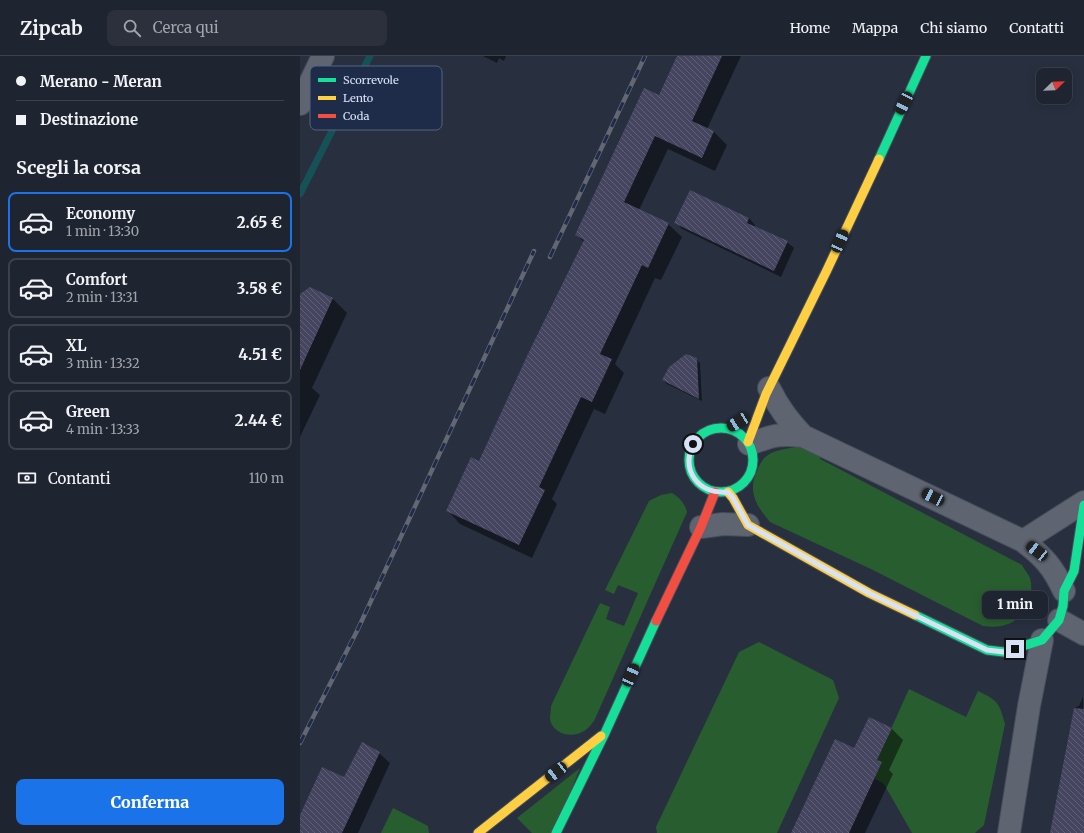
<!DOCTYPE html>
<html lang="it">
<head>
<meta charset="utf-8">
<style>
  body { margin:0; font-family:Merriweather,serif; background:#2b303c; color:#f1f3f6; height:100vh; display:flex; flex-direction:column; font-size:15px; white-space:nowrap }
  * { box-sizing:border-box; margin:0 }
  p { font-size:13px; color:#a1a4ab }
  .icon { flex:none; width:22px; height:22px; fill:none; stroke:currentColor; stroke-width:2; stroke-linecap:round; stroke-linejoin:round }
  .map { position:relative; flex:1; overflow:hidden }
  .panel { display:flex; flex-direction:column; background:#1e2430; width:300px }
  .panel>* { flex:none }
  .guide { display:grid; align-content:center; height:88px; padding:0 16px; background:#1e2430 }
  .needle { width:26px; rotate:67deg }
  .tools { position:absolute; left:736px; top:12px; display:grid; gap:8px }
  .tools a { display:grid; place-items:center; width:36px; height:36px; border-radius:8px; background:#1e2430; box-shadow:0 2px 10px #0003,0 0 0 1px #3c414c; font-size:20px }
  .end { position:absolute; width:18px; height:18px; margin:-9px; border:5px solid #d8e2f6; background:#111; box-shadow:0 0 0 2px #111 }
  .from { border-radius:50% }
  .bubble { position:absolute; height:28px; border-radius:8px; background:#1e2430; box-shadow:0 2px 10px #0003,0 0 0 1px #3c414c; font-size:13px; font-weight:800; line-height:28px; text-align:center }
  .car { position:absolute; width:12px; height:24px; margin:-12px -6px; border-radius:5px; box-shadow:0 0 3px 1px #0007; background:linear-gradient(#222 24%,#8ab4d8 0 40%,#222 0 76%,#8ab4d8 0 86%,#222 0) }
  .guide b { display:flex; align-items:center; gap:14px; height:38px; font-size:15px }
  .guide b+b { border-top:1px solid #3c414c }
  .guide i { width:10px; height:10px; background:#f1f3f6 }
  ul { padding:0; list-style:none }
  li { display:flex; align-items:center; gap:12px; height:60px; margin:0 8px 6px; padding:0 8px; border:2px solid #3c414c; border-radius:8px }
  li div { flex:1 }
  li b { display:block; font-size:15px }
  li em { font-style:normal; font-weight:800 }
  li.active { border-color:#1a73e8 }
  li>.icon { width:36px; height:36px; stroke-width:1.5 }
  h2 { padding:0 16px; font-size:18px; line-height:48px }
  .pay { display:flex; align-items:center; gap:10px; height:44px; padding:0 16px; font-size:15px }
  .pay p { margin-inline-start:auto }
  .button { display:flex; gap:8px; margin-top:auto; padding:8px 16px }
  .button a { flex:1; height:46px; border-radius:8px; background:#1a73e8; color:#fff; font-size:16px; font-weight:800; line-height:46px; text-align:center }
  header { display:flex; align-items:center; gap:24px; box-sizing:border-box; height:56px; padding:0 20px; background:#1e2430; border-bottom:1px solid #3c414c }
  header strong { font-size:19px }
  nav { display:flex; gap:22px; margin-inline-start:auto; font-size:14px }
  .search { width:280px; height:36px; background:#2b303c; display:flex; align-items:center; gap:10px; box-sizing:border-box; padding:0 14px; border-radius:8px; color:#a1a4ab; font-size:15px }
  main { display:flex; flex:1; min-height:0 }
  .map>svg:first-child { display:block }
  .green { fill:#285e2f }
  .shadow { fill:#0007 }
  .lines { fill:none; stroke-linecap:round; stroke-linejoin:round }
  .stream { stroke:#165158; stroke-width:7 }
  .building { fill:url(#building-back-hatch) }
  .street-casing { stroke:#474d5c; stroke-width:24 }
  .fast-casing { stroke:#474d5c; stroke-width:11 }
  .slow-casing { stroke:#474d5c; stroke-width:11 }
  .jam-casing { stroke:#474d5c; stroke-width:11 }
  .street { stroke:#5e6470; stroke-width:22 }
  .fast { stroke:#16e098; stroke-width:9 }
  .slow { stroke:#ffcf43; stroke-width:9 }
  .jam { stroke:#f24e42; stroke-width:9 }
  .rail-casing { stroke:#626773; stroke-width:4.5 }
  .rail { stroke:#1e2c4a; stroke-width:3; stroke-dasharray:9; stroke-linecap:butt }
  .route { stroke:#d8e2f6; stroke-width:5 }
  .key { fill:#1e2c4a; stroke:#56637e; stroke-width:1 }
  .key-label { font-size:11px; fill:#d8e2f6 }
</style>
</head>
<body>
<header>
<strong>Zipcab</strong>
<div class="search"><svg class="icon" aria-label="search" viewBox="0 0 24 24"><circle cx="10" cy="10" r="6"/><path d="M15 15l6 6"/></svg>Cerca qui</div>
<nav><a>Home</a><a>Mappa</a><a>Chi siamo</a><a>Contatti</a></nav>
</header>
<main>
<section class="panel">
<div class="guide">
<b><i class="from"></i>Merano - Meran</b>
<b><i></i>Destinazione</b>
</div>
<h2>Scegli la corsa</h2>
<ul>
<li class="active"><svg class="icon" aria-label="car" viewBox="0 0 24 24"><path d="M5 17H2v-5l4-1 3-4h7l3 4 3 1v5h-3M9 17h6M6 11h13"/><circle cx="7" cy="17" r="2"/><circle cx="17" cy="17" r="2"/></svg><div><b>Economy</b><p>1 min · 13:30</p></div><em>2.65 €</em></li>
<li><svg class="icon" aria-label="car" viewBox="0 0 24 24"><path d="M5 17H2v-5l4-1 3-4h7l3 4 3 1v5h-3M9 17h6M6 11h13"/><circle cx="7" cy="17" r="2"/><circle cx="17" cy="17" r="2"/></svg><div><b>Comfort</b><p>2 min · 13:31</p></div><em>3.58 €</em></li>
<li><svg class="icon" aria-label="car" viewBox="0 0 24 24"><path d="M5 17H2v-5l4-1 3-4h7l3 4 3 1v5h-3M9 17h6M6 11h13"/><circle cx="7" cy="17" r="2"/><circle cx="17" cy="17" r="2"/></svg><div><b>XL</b><p>3 min · 13:32</p></div><em>4.51 €</em></li>
<li><svg class="icon" aria-label="car" viewBox="0 0 24 24"><path d="M5 17H2v-5l4-1 3-4h7l3 4 3 1v5h-3M9 17h6M6 11h13"/><circle cx="7" cy="17" r="2"/><circle cx="17" cy="17" r="2"/></svg><div><b>Green</b><p>4 min · 13:33</p></div><em>2.44 €</em></li>
</ul>
<div class="pay"><svg class="icon" aria-label="cash" viewBox="0 0 24 24"><path d="M3 7h18v10H3z"/><circle cx="12" cy="12" r="2"/></svg>Contanti<p>110 m</p></div>
<div class="button"><a>Conferma</a></div>
</section>
<div class="map">
<svg width="784" height="777" viewBox="0 0 784 777">
  <defs>
    <pattern id="building-back-hatch" width="6" height="6" patternUnits="userSpaceOnUse"><rect width="6" height="6" fill="#454560"/><path d="M-1 5l2 2M0 0l6 6M5-1l2 2" fill="none" stroke="#5f6077"/></pattern>
  </defs>
  <rect width="100%" height="100%" fill="#283040"/>
  <path class="green" d="M495 391H504L522 397 520 403 524 405 722 509C724 513 728 518 730 522 732 530 732 539 728 547 720 567 704 573 683 570L571 513 470 466C457 451 447 435 457 415 459 409 462 403 468 399 475 394 486 393 495 391Z
    M372 437C380 442 385 448 387 456L294 665C290 670 286 675 280 677 268 682 252 676 250 663 250 659 251 654 251 650L300 547 310 551 306 563 324 570 338 537 318 529 314 538 305 534 349 445 361 439Z
    M459 586 533 624 539 642 477 777H357L356 771 439 596Z
    M609 633 666 661 678 635C698 645 699 646 705 668L684 769 675 777H612L584 728 574 722 582 706 577 704Z
    M280 712 254 777H232L217 762Z
    M93 752 128 770 129 777H81Z"/>
  <path class="shadow" d="M183 0H206L204 5 199 2 197 7Z
    M379 0H441L407 73 414 76 427 89 415 115 368 93 339 154 368 168 382 181 361 224 355 222 315 308 324 317 305 358 294 353 252 443 257 448 232 502 160 468 147 454 180 406 284 186 276 179 360 40Z
    M449 162 455 169 454 171 487 186 494 192 481 221 382 173 376 167Z
    M11 232 33 243 47 257 12 332 20 339 0 381V240Z
    M396 303 400 307 402 345 367 328 363 324Z
    M783 641 784 777H751L776 651 779 650Z
    M569 662 592 673 603 684 589 714 593 718 565 777H492L555 693Z
    M79 697 90 707 58 777H0V761L44 722Z"/>
  <g class="lines">
    <path class="stream" d="M0 138 70 0"/>
  </g>
  <path class="building" d="M377 0H422L392 65 414 75 402 102 355 80 324 146 369 167 348 212 342 209 300 298 312 303 292 346 281 341 239 431 245 434 219 489 146 455 171 401 179 405 227 300 284 184 275 179 344 32 359 39Z
    M390 134 449 162 447 167 488 185 474 215 374 167Z
    M10 231 33 242 0 314V238Z
    M386 298 397 302 399 343 362 324 369 311Z
    M774 652 784 653V777H750Z
    M569 661 592 672 577 704 582 706 549 777H491L535 683 554 692Z
    M62 686 80 696 42 777H0V759L22 711 44 721Z"/>
  <g class="lines">
    <defs>
      <path id="street" d="M0 48 23 0
        M469 332C479 352 488 364 503 380
        M449 388C472 380 478 377 503 380L723 485C744 501 753 511 764 535
        M401 471 423 468 448 469
        M723 485 784 446
        M759 564 784 578
        M709 777 729 650 742 584"/>
      <path id="fast" d="M579 103 626 0
        M389 404a32 32 0 1 1 64 0a32 32 0 1 1-64 0Z
        M615 559 687 594 704 596 742 584 759 564 763 550 764 535 774 515 784 449
        M256 777 305 677 356 565"/>
      <path id="slow" d="M448 386 466 338 527 214 579 103
        M428 436 433 442 448 469 569 537 615 559
        M178 777 301 680"/>
      <path id="jam" d="M356 565 401 471 415 436"/>
    </defs>
    <use href="#street" class="street-casing"/>
    <use href="#fast" class="fast-casing"/>
    <use href="#slow" class="slow-casing"/>
    <use href="#jam" class="jam-casing"/>
    <use href="#street" class="street"/>
    <use href="#fast" class="fast"/>
    <use href="#slow" class="slow"/>
    <use href="#jam" class="jam"/>
    <defs>
      <path id="rail" d="M250 201 345 0
        M0 687 57 575 234 195"/>
    </defs>
    <use href="#rail" class="rail-casing"/>
    <use href="#rail" class="rail"/>
  </g>
  <g class="lines">
    <path class="route" d="M393 388C381 415 398 438 428 436L433 442 448 469 569 537 687 594 704 596 715 593"/>
  </g>
  <rect x="10" y="10" width="132" height="64" rx="6" class="key"/>
  <rect x="18" y="22" width="18" height="4" fill="#16e098"/>
  <rect x="18" y="40" width="18" height="4" fill="#ffcf43"/>
  <rect x="18" y="58" width="18" height="4" fill="#f24e42"/>
  <g class="key-label">
    <text x="43" y="28">Scorrevole</text>
    <text x="43" y="46">Lento</text>
    <text x="43" y="64">Coda</text>
  </g>
</svg>
<div class="tools">
<a><svg class="needle" viewBox="-14 -14 28 28"><path d="M0-13l5 13h-10z" fill="#e53935"/><path d="M0 13l5-13h-10z" fill="#a1a4ab"/></svg></a>
</div>
<i class="end from" style="left:393px;top:388px"></i>
<i class="end" style="left:715px;top:593px"></i>
<div class="bubble" style="left:682px;top:535px;width:66px">1 min</div>
<i class="car" style="left:604px;top:47px;rotate:206deg"></i>
<i class="car" style="left:540px;top:185px;rotate:24deg"></i>
<i class="car" style="left:438px;top:366px;rotate:238deg"></i>
<i class="car" style="left:633px;top:441px;rotate:296deg"></i>
<i class="car" style="left:737px;top:495px;rotate:308deg"></i>
<i class="car" style="left:331px;top:619px;rotate:24deg"></i>
<i class="car" style="left:256px;top:716px;rotate:232deg"></i>
</div>
</main>
</body>
</html>
